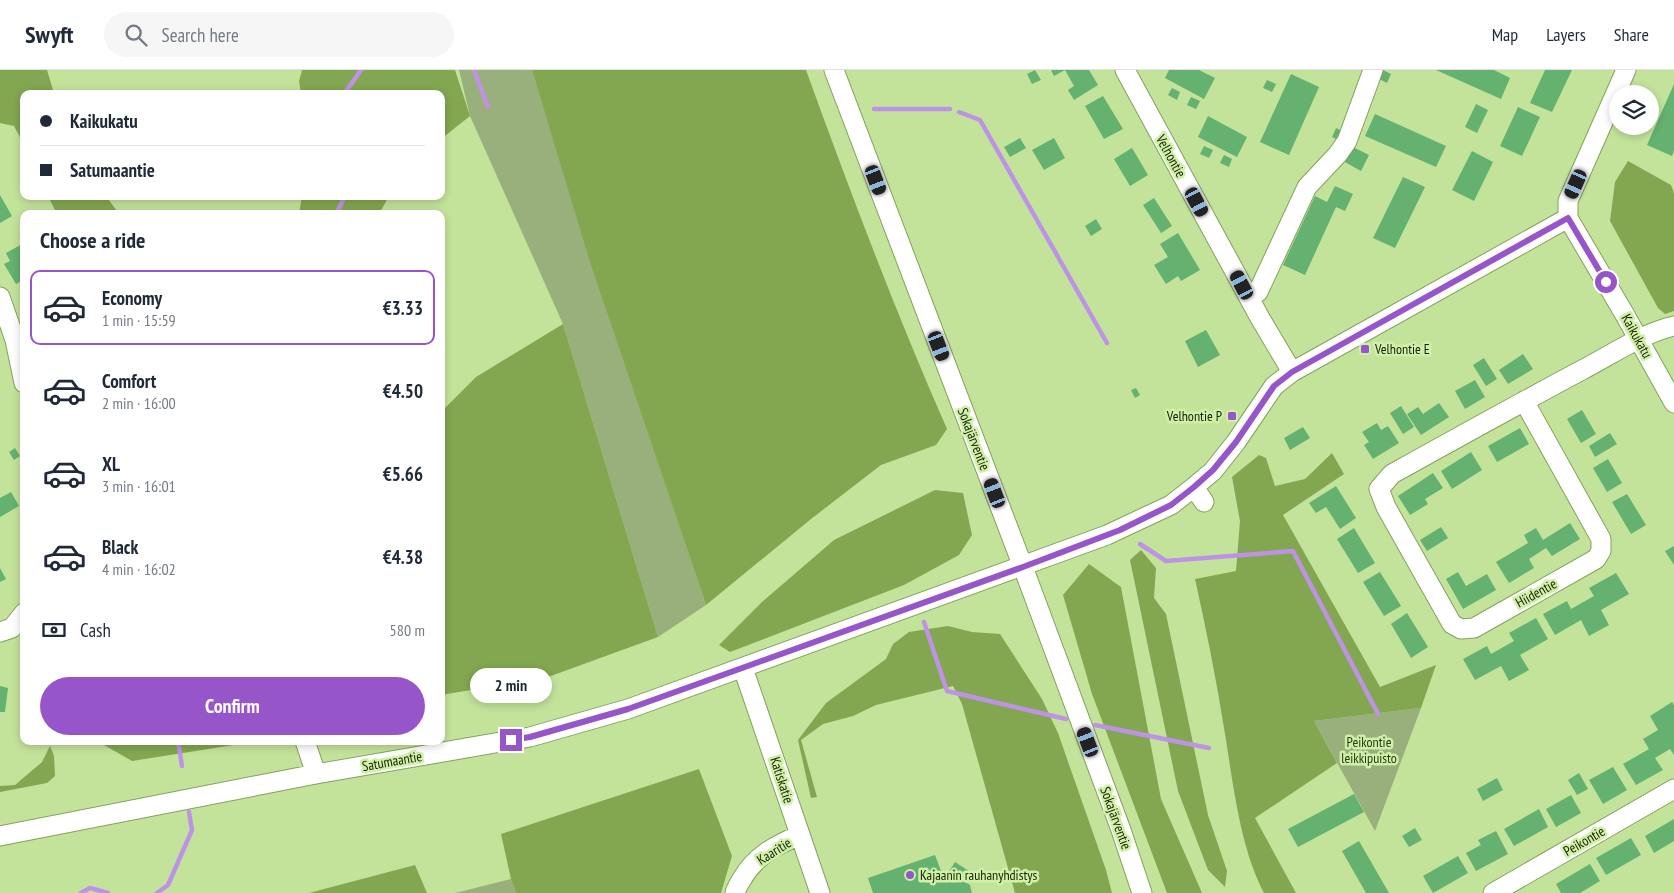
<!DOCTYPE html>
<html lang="en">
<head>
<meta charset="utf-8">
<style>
  body { margin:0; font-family:"PT Sans Narrow",sans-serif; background:#f6f6f7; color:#1f2937; height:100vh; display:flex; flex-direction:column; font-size:19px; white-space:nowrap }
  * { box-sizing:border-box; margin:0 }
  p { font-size:16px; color:#747a83 }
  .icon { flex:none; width:28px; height:28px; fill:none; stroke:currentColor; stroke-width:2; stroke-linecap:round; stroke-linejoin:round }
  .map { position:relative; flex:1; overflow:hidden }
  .sheet { position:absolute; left:20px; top:140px; width:425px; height:535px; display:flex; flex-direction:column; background:#fff; border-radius:10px; box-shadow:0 2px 8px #0003 }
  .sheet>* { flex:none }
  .guide { position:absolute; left:20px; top:20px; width:425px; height:110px; border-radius:10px; box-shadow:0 2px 8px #0003; display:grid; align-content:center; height:110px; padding:0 20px; background:#fff }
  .buttons { position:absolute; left:1609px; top:15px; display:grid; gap:10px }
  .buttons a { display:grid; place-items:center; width:50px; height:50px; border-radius:50%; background:#fff; box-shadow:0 2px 8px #0003; font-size:25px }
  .end { position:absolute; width:22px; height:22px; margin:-11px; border:6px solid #9755ca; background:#fff; box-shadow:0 0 0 2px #fff }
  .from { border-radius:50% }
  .bubble { position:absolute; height:35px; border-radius:18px; background:#fff; box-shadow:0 2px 8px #0003; font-size:16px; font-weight:600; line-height:35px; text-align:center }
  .car { position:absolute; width:15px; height:30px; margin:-15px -8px; border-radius:6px; box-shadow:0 0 4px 1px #0007; background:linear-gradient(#222 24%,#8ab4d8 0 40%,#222 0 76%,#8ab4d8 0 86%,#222 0) }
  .guide b { display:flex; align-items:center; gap:18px; height:48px; font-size:19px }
  .guide b+b { border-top:1px solid #e0e1e3 }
  .guide i { width:12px; height:12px; background:#1f2937 }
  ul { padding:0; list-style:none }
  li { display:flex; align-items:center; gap:15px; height:75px; margin:0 10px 8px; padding:0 10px; border:2px solid transparent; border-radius:10px }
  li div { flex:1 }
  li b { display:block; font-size:19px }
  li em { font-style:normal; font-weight:600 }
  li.active { border-color:#9755ca }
  li>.icon { width:45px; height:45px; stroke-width:1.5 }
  h2 { padding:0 20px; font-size:22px; line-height:60px }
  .pay { display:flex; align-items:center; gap:12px; height:55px; padding:0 20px; font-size:19px }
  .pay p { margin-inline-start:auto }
  .action { display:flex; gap:10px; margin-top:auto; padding:10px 20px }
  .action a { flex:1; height:58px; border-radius:30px; background:#9755ca; color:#fff; font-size:20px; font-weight:600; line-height:58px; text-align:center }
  header { display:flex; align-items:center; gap:30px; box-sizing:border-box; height:70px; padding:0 25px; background:#fff; border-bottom:1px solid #e0e1e3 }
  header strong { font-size:24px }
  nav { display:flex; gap:28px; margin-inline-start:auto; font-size:18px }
  .search { width:350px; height:45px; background:#f6f6f7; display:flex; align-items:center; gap:12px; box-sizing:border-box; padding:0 18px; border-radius:28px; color:#747a83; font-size:19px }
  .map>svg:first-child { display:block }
  .green { fill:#99b07c }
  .forest { fill:#83a750 }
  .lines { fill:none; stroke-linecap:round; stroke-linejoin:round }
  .stream { stroke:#be93e5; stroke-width:4.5 }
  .building { fill:#64b170 }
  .minor-casing { stroke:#84a15c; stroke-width:21 }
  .minor { stroke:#fff; stroke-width:19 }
  .route { stroke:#9755ca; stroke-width:6 }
  .poi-dot { fill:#9755ca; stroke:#d0f0a7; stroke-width:2 }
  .labels { text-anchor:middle; stroke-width:5; stroke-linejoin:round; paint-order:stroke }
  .street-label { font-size:14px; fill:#172206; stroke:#d0f0a7 }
  .poi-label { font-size:14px; fill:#172206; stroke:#d0f0a7; text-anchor:start }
  .park-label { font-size:14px; fill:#2c3a16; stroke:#d0f0a7 }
</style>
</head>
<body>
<header>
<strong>Swyft</strong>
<div class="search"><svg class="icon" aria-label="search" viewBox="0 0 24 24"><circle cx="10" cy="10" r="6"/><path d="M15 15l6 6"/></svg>Search here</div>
<nav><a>Map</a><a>Layers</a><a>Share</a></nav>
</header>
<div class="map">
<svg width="1674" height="823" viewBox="0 0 1674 823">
  <rect width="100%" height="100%" fill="#c3e39b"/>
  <path class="green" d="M459 0H532L605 235 706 535 658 567 563 254 470 46Z
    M1421 638 1375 761 1314 651Z
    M511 809 516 823H455Z"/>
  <path class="forest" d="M0 0H47L53 20 57 24H24V75L14 56 0 53Z
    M302 0H455L470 46 441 69V24H301L299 11Z
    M532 0H806C850 121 895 241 947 359L936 375 881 395 811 449 706 535 590 192Z
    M1628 91 1671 115 1674 123V241L1665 244 1658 238 1610 151 1615 112Z
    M48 126H106L119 144H57Z
    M302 126H389L379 144H299Z
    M563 254 658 567 548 607 441 625V342L476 307Z
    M1332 383 1344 404 1283 445 1380 617 1436 595 1421 638 1314 651 1337 693 1255 748 1296 823H1264C1239 775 1233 711 1224 658 1216 608 1206 558 1195 509L1236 501 1240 451 1232 407 1259 385 1266 388 1275 416 1305 409Z
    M935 420 963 423 972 465 959 485 904 515 730 582 719 575 762 532 834 470Z
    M1141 480 1156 498 1154 528 1166 544 1208 745 1227 801 1225 817 1208 800 1178 721 1130 490Z
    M1089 494 1121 517 1161 729 1202 823H1167L1092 624 1063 525Z
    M948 556 972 562 1000 564 1042 629 1058 663 1106 800 1112 823H1015L962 634 953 616 876 635 853 646 823 654 801 670 817 727 811 728 798 670 826 633 886 589 893 574 909 562Z
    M97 671H259L132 691Z
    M50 676 54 686 55 706 47 713 0 722V716L15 715 42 692Z
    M699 699 732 786 721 823H516L511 809 501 764Z
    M415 795 427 823H309Z"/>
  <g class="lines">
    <path class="stream" d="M474 0 488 37
      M344 24 361 0
      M874 39H950
      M959 42 980 50 1107 273
      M336 144 343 130 342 126
      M1140 474 1166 491 1293 481 1378 644
      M924 552 947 621 1066 649
      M1095 655 1209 678
      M178 671 182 696
      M81 823 90 818 108 823
      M157 823 168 815 192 760 189 742"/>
  </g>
  <path class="building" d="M1035 0 1041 10 1032 14 1027 4Z
    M1051 0H1089L1098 15 1074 30 1068 20 1074 16 1065 0 1054 6Z
    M1169 0H1199L1215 8 1204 29 1165 8Z
    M1383 0 1391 4 1387 13 1379 9Z
    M1436 0H1494L1510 8 1501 29Z
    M1545 0H1572L1552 42 1530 33Z
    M1291 4 1319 17 1289 85 1260 72Z
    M1267 10 1276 14 1272 22 1263 18Z
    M1674 14V81L1672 86 1647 75Z
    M1172 18 1180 22 1177 30 1168 25Z
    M1103 26 1123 59 1104 69 1085 36Z
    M1191 27 1200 31 1196 39 1187 35Z
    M1476 34 1488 40 1477 63 1465 57Z
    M1518 37 1540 47 1522 86 1500 76Z
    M1375 44 1446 76 1436 97 1365 66Z
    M1208 46 1247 67 1237 87 1198 67Z
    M1336 58 1344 62 1340 71 1332 67Z
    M1020 68 1026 78 1010 87 1004 77Z
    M1054 68 1065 88 1044 100 1032 80Z
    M1204 76 1213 80 1209 88 1200 84Z
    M1351 76 1369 85 1361 101 1343 91Z
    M1132 78 1148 105 1130 116 1114 89Z
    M1472 81 1493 92 1474 131 1452 120Z
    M1224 85 1232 89 1229 97 1220 93Z
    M1403 107 1425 117 1395 178 1373 168Z
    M1335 116 1353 124 1345 141 1336 137 1305 205 1283 195 1315 126 1327 132Z
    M0 125 12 146 0 153Z
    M1154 128 1172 156 1161 163 1143 135Z
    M1096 149 1102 159 1091 166 1085 156Z
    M1178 163 1200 200 1181 211 1178 206 1166 214 1154 195 1168 187 1160 174Z
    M24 173V210L16 214 4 194 10 191 6 183Z
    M1206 260 1220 285 1198 297 1185 271Z
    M1523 284 1533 299 1508 314 1499 300Z
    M1484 288 1497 309 1486 316 1473 295Z
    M1475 310 1485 327 1465 339 1455 321Z
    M1136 318 1140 325 1135 328 1131 320Z
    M1439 333 1449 347 1421 365 1407 344 1418 337 1423 344Z
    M1401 336 1414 357 1403 364 1390 343Z
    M1582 340 1596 364 1581 373 1567 349Z
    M1377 353 1381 360 1388 356 1399 373 1373 389 1364 375 1369 372 1362 362Z
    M1303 357 1310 368 1290 380 1284 368Z
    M1520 358 1529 374 1497 392 1488 376Z
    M1610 363 1617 374 1595 387 1589 376Z
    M15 378 20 386 14 390 9 382Z
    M1471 382 1482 400 1452 419 1441 401Z
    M1608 389 1622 413 1607 422 1593 398Z
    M1433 403 1443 418 1425 429 1428 434 1410 445 1398 426Z
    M1336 416 1356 448 1340 459 1326 437 1316 443 1309 433Z
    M11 422 19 436 0 447V428Z
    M1627 424 1646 455 1631 464 1612 432Z
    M1570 453 1580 469 1552 486 1546 478 1529 489 1534 498 1509 513 1496 492 1528 473 1524 465 1536 458 1543 470Z
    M1441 457 1448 468 1427 481 1420 470Z
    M1354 458 1375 493 1358 503 1337 469Z
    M1674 476V495L1665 481Z
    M0 498 6 509 0 512Z
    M1380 502 1401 536 1384 546 1363 512Z
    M1458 502 1466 516 1487 504 1496 520 1463 539 1446 509Z
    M1616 503 1629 524 1601 540 1609 555 1589 566 1581 550 1555 565 1543 544 1567 531 1571 539 1594 526 1589 518Z
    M1407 543 1428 577 1411 588 1391 554Z
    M1536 548 1548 569 1520 585 1529 600 1509 611 1501 596 1475 610 1463 589 1487 576 1491 584 1514 571 1509 563Z
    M0 616 8 618 5 642H0Z
    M1672 632 1674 635V685L1670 679 1655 688 1663 700 1636 715 1623 694 1649 679 1643 669 1658 660 1650 646Z
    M1613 697 1627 720 1603 734 1589 710Z
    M1579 703 1588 719 1577 725 1568 710Z
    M1497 708 1503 720 1483 731 1477 719Z
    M1354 724 1364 742 1298 777 1288 759Z
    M1571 725 1581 743 1556 757 1546 739Z
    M1539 739 1548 757 1514 776 1504 759Z
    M1674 749V771L1654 783 1645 766Z
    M1415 758 1422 770 1409 777 1402 766Z
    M1496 761 1508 784 1476 801 1466 783 1481 775 1478 770Z
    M1631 768 1641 785 1606 805 1596 788Z
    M1359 771 1389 823H1366L1342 781Z
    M935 785 944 809 955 792 969 801 963 811 970 815 972 823H873L868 808Z
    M1458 786 1468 803 1433 823 1423 806Z
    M1590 794 1600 811 1580 823H1561L1556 814Z"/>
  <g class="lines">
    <defs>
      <path id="minor" d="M834 0 1023 497 1121 760 1142 823
        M1125 0 1260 248 1292 302
        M1568 148 1625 245 1674 333
        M1568 148V131L1626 0
        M1258 222 1307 117 1338 84 1347 71 1373 0
        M0 227 15 270 24 313
        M1524 331 1601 469V481L1596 489 1474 558 1461 559 1452 554 1386 437 1379 419 1392 404C1455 369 1518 334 1582 300 1611 285 1643 263 1674 256
        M1194 417 1204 432
        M0 562 12 558 24 543
        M743 598 820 823
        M305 671 316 704
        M0 766 316 704 530 667 628 639 1107 465 1171 435 1194 417 1213 401 1236 372 1274 316 1292 302 1568 148
        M735 823C736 818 739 814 742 809 755 786 776 775 800 765
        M1493 823 1674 719"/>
    </defs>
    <use href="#minor" class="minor-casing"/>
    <use href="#minor" class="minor"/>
  </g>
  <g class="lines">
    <path class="route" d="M511 670 530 667 628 639 1023 497 1120 460 1171 435 1194 417 1213 400 1236 372 1274 316 1292 302 1568 148 1606 212"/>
  </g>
  <g class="poi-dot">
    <rect x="1360" y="274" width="10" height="10" rx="2.5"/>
    <rect x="1227" y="341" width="10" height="10" rx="2.5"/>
    <circle cx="910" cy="805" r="5"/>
  </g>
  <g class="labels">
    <g class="street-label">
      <text transform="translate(1171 86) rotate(61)" y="5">Velhontie</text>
      <text transform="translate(1637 266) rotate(61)" y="5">Kaikukatu</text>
      <text transform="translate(974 369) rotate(69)" y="5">Sokajärventie</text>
      <text transform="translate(1536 523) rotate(-29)" y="5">Hiidentie</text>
      <text transform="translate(392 691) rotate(-10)" y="5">Satumaantie</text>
      <text transform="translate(782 710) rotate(72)" y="5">Katiskatie</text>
      <text transform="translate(1116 748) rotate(70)" y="5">Sokajärventie</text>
      <text transform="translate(1584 771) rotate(-30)" y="5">Peikontie</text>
      <text transform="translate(774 781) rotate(-32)" y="5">Kaaritie</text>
    </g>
    <g class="poi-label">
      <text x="1375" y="284">Velhontie E</text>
      <text x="1222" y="351" text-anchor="end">Velhontie P</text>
      <text x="920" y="810">Kajaanin rauhanyhdistys</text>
    </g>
    <g class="park-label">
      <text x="1369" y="677">Peikontie<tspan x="1369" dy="16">leikkipuisto</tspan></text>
    </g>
  </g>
</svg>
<div class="buttons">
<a><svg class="icon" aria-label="layers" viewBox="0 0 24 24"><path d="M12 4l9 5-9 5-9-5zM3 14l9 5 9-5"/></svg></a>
</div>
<i class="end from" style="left:1606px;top:212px"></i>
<i class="end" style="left:511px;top:670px"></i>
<div class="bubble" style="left:470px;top:598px;width:82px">2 min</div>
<i class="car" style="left:876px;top:110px;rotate:159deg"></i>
<i class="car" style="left:1576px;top:114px;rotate:204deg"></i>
<i class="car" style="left:1197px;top:132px;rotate:152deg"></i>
<i class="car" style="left:1242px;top:215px;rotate:332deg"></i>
<i class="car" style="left:939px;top:276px;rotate:159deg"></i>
<i class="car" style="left:995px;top:423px;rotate:339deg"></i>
<i class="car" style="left:1088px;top:672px;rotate:339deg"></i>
<div class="guide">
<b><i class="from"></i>Kaikukatu</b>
<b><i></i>Satumaantie</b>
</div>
<section class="sheet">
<h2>Choose a ride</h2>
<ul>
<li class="active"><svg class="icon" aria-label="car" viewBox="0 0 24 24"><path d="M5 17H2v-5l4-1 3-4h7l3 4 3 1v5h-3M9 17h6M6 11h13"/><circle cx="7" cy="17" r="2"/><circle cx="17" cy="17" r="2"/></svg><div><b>Economy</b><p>1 min · 15:59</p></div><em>€3.33</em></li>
<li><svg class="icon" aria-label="car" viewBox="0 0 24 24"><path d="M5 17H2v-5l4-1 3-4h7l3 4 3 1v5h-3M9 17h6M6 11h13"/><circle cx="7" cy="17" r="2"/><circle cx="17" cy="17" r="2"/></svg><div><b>Comfort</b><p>2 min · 16:00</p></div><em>€4.50</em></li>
<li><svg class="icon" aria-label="car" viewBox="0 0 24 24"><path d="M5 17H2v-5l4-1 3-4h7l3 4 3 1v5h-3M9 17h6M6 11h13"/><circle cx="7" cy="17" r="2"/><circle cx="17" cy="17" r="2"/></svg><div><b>XL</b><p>3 min · 16:01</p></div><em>€5.66</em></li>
<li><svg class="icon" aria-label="car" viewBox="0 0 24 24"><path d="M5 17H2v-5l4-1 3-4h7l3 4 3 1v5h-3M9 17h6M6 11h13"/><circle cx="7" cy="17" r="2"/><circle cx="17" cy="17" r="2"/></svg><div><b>Black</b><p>4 min · 16:02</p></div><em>€4.38</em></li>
</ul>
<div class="pay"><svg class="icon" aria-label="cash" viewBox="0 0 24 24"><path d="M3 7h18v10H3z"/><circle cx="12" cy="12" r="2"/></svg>Cash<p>580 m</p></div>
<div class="action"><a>Confirm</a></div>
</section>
</div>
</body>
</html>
